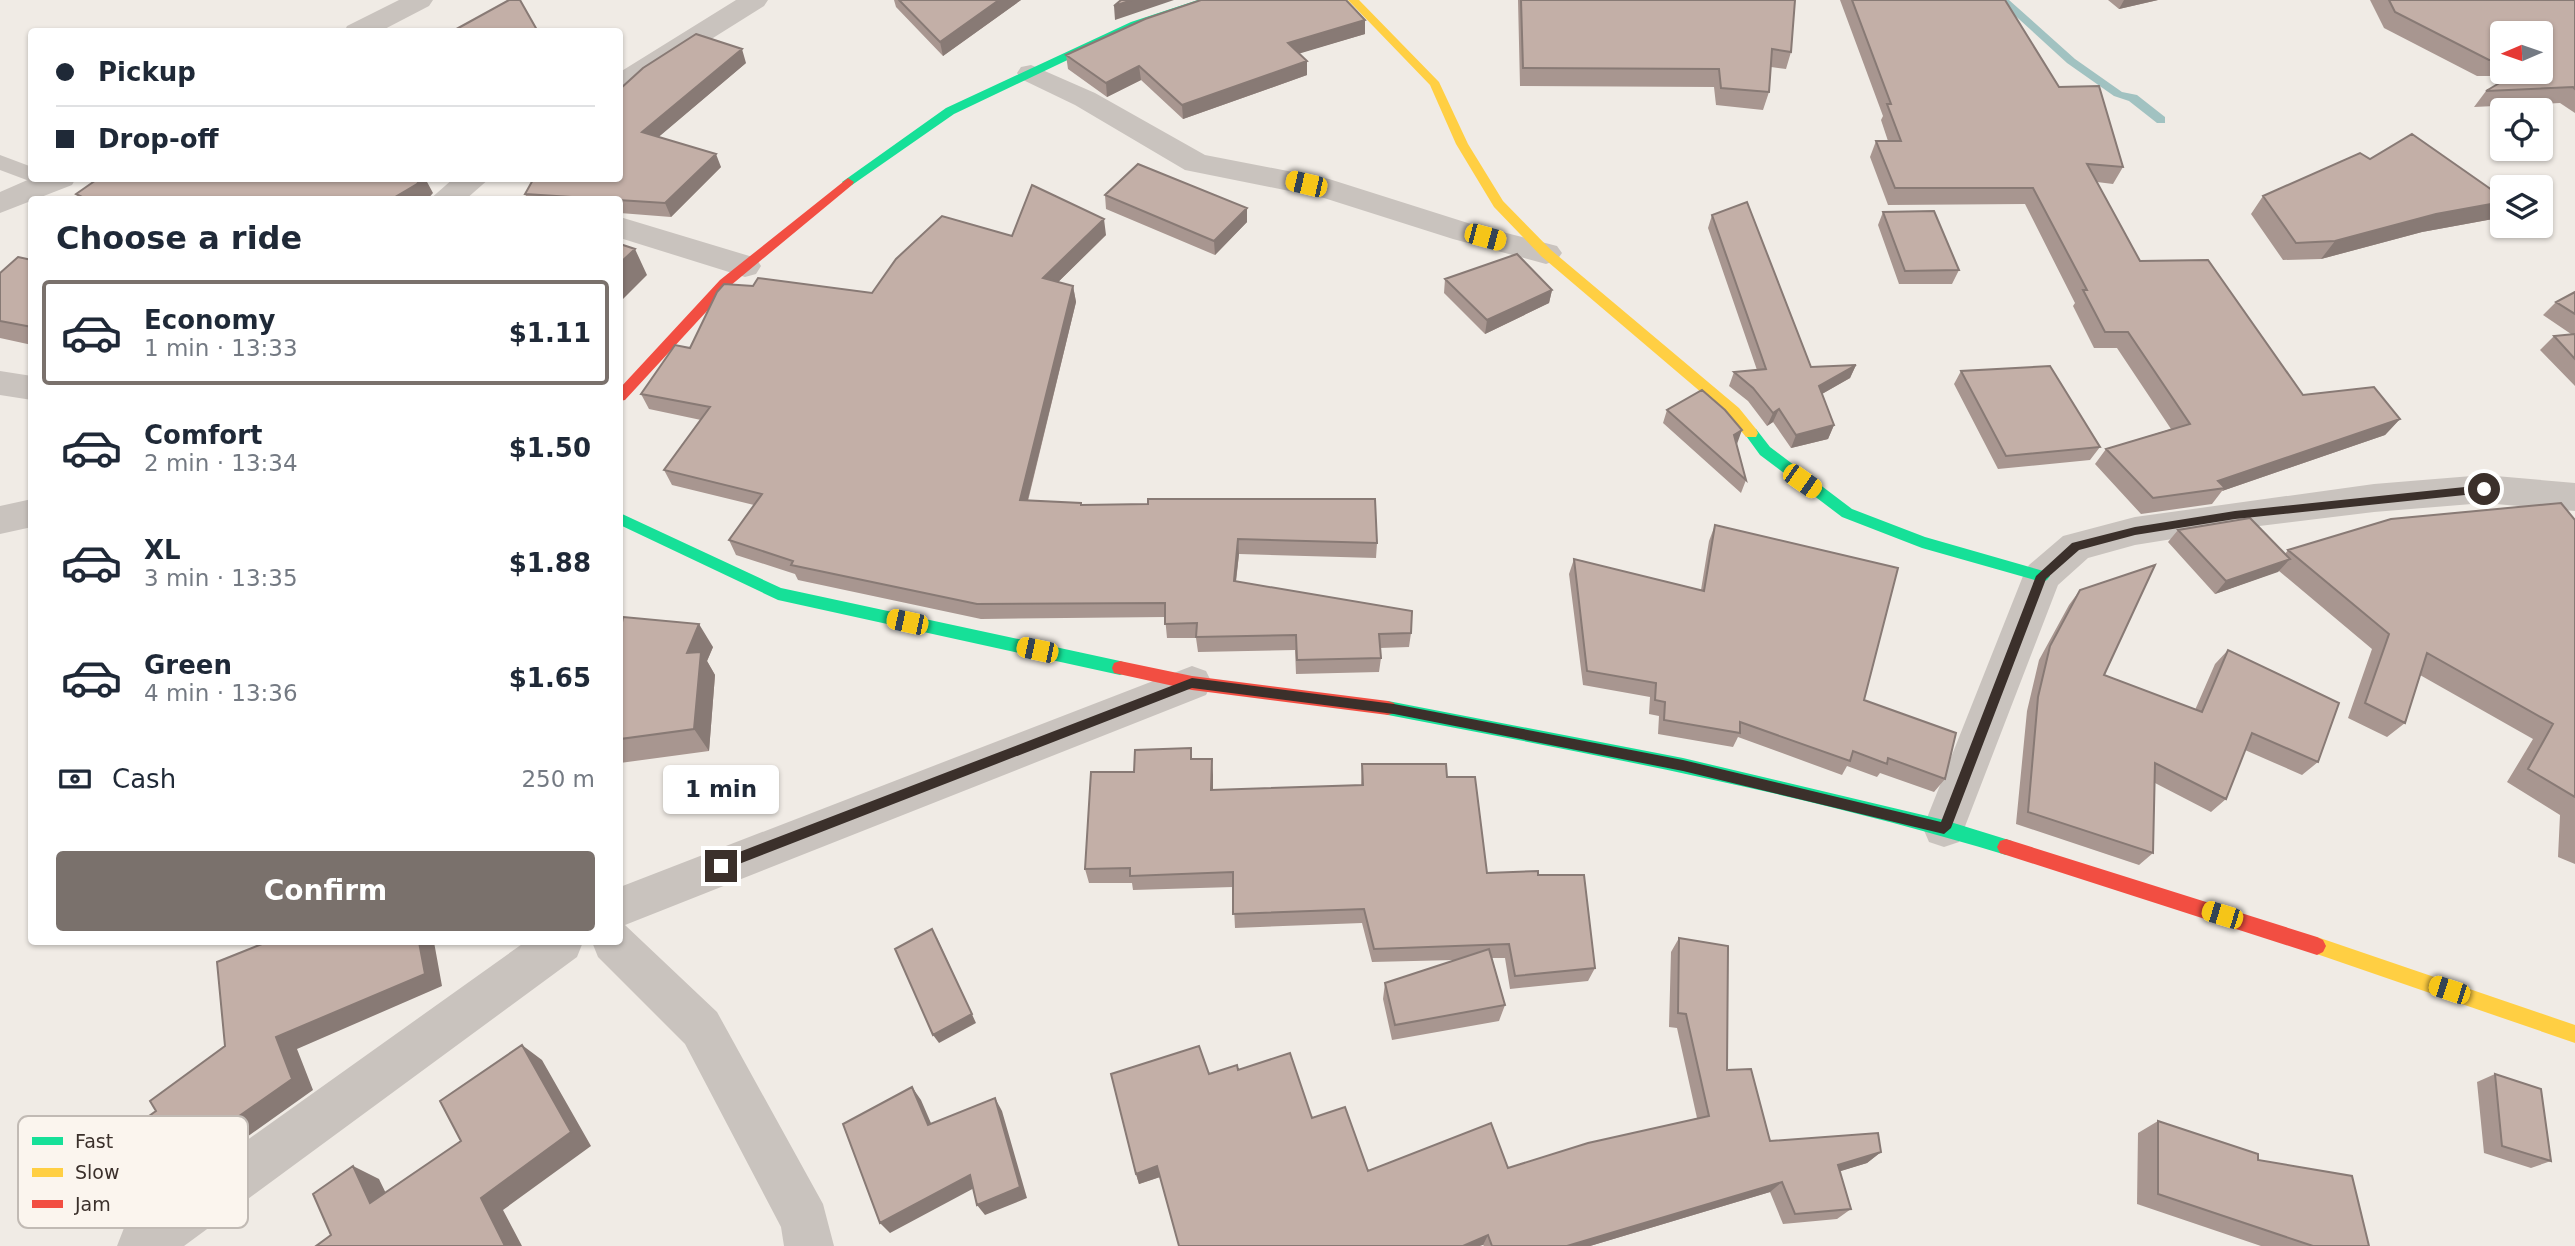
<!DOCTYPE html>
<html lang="en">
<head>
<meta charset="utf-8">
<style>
  body { margin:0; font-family:"DejaVu Sans",sans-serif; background:#f6f6f7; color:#1f2937; height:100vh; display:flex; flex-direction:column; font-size:26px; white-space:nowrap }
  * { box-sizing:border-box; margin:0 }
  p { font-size:23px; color:#747a83 }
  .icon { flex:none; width:38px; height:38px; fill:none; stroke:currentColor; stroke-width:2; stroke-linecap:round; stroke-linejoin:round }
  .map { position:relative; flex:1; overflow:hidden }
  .side { position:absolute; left:28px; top:196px; width:595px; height:749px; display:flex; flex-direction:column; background:#fff; border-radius:7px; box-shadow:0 2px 5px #0004 }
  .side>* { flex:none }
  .hud { position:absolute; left:28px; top:28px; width:595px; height:154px; border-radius:7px; box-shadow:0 2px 5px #0004; display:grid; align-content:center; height:154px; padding:0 28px; background:#fff }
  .needle { width:46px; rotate:268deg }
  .controls { position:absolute; left:2490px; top:21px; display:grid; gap:14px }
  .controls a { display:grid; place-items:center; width:63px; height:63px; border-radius:7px; background:#fff; box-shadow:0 2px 5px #0004; font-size:35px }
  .end { position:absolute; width:32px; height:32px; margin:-16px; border:9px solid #3b302b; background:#fff; box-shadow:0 0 0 4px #fff }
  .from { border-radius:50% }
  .bubble { position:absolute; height:49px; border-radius:7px; background:#fff; box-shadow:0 2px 5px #0004; font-size:23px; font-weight:800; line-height:49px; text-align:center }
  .car { position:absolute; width:21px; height:42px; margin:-21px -10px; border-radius:9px; box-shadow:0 0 5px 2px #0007; background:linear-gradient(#f5c518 24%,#345 0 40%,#f5c518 0 76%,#345 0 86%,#f5c518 0) }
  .hud b { display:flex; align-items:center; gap:24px; height:66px; font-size:26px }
  .hud b+b { border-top:2px solid #e0e1e3 }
  .hud i { width:18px; height:18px; background:#1f2937 }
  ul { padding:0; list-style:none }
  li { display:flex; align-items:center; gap:21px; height:105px; margin:0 14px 10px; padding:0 14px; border:4px solid transparent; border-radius:7px }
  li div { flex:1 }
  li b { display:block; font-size:26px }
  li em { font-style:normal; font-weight:800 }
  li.selected { border-color:#7a716c }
  li>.icon { width:63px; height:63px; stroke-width:1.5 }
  h2 { padding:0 28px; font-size:32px; line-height:84px }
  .pay { display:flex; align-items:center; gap:18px; height:77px; padding:0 28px; font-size:26px }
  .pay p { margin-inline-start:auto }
  .primary-button { display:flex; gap:14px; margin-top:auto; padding:14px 28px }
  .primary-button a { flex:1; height:80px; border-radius:7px; background:#7a716c; color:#fff; font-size:28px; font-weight:800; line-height:80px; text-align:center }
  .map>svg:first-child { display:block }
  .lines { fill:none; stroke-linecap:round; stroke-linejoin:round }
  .stream { fill:#a1c2c1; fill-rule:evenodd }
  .lane { fill:#c9c3be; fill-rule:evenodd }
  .street { fill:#c9c3be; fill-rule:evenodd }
  .fast { fill:#16e098; fill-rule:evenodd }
  .slow { fill:#ffcf43; fill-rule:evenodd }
  .jam { fill:#f24e42; fill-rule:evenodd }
  .wall { fill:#a89690; fill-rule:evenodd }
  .shaded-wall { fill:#887a75 }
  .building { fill:#c3afa7; stroke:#887a75; stroke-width:2 }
  .route { fill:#3b302b }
  .key { fill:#fbf5ee; stroke:#c1bab4; stroke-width:2 }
  .key-label { font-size:19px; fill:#3b302b }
</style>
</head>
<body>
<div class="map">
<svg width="2575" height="1246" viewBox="0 0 2575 1246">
  <rect width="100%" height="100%" fill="#f0ebe5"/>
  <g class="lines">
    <path class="stream" d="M1998 0H2009L2075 59 2122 92 2137 95 2165 117V123H2157L2129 101 2114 96 2067 63Z"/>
    <path class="lane" d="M0 155 32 167V178H41L32 182 0 170Z"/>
    <path class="street" d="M399 0H433L429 6 379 32H344L347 26Z
      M736 0H768L764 6 630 90 620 92V72Z
      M1031 65 1095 93 1205 155 1329 179 1471 224 1557 246 1562 253 1557 260 1546 264 1453 239 1324 198 1185 170 1075 105 1021 79 1017 73 1021 67Z
      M32 178H76L72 185 0 213V192Z
      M454 178H490L465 200H429Z
      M620 217 756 258 761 266 756 274 745 277 620 238Z
      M0 371 32 376V400L0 395Z
      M2484 475 2575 483V511L2484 503 2374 512 2235 529 2135 545 2088 558 2058 585 1959 842 1944 847 1929 842 1923 828 2023 576 2029 565 2063 536 2135 517 2374 484Z
      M32 499V527L0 534V506Z
      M1192 666 1206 671 1212 683 1206 695 625 925 717 1012 823 1204 834 1246H784L781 1227 685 1044 598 957 592 942H620V887Z
      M525 942H583L577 957 184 1246H117L124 1228Z"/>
    <path class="fast" d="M1198 0H1214L1139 26 954 114 852 185H844L842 182 946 108 1131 22Z
      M1751 428 1756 429 1770 447 1852 509 1925 537 2047 572 2050 576 2047 580 2042 582 1922 548 1842 517 1760 455 1744 433Z
      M620 513 781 588 1120 661 1126 663 1128 668 1126 673 1120 675 778 600 620 525Z
      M1388 701 1683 758 1944 820 2012 841 2015 847 2012 853 2006 855C1804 793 1595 755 1388 715L1382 713 1380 708 1382 703Z"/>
    <path class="slow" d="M1348 0H1359L1439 82 1468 144 1503 201 1551 250 1739 408 1756 429 1758 433 1756 437H1746L1729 416 1541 256 1494 207 1456 144 1430 85Z
      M2317 937 2575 1025V1043L2311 952 2308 946 2311 940Z"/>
    <path class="jam" d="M848 178 854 182 852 185 730 286 625 400 620 401V388L720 280Z
      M1120 661 1192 676 1388 701 1394 703 1396 708 1394 713 1388 715 1192 690 1114 673 1112 668 1114 663Z
      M2006 839 2317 937 2323 940 2326 946 2323 952 2317 955 2006 855 2000 853 1997 847 2000 841Z"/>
  </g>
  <path class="wall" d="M894 0H1021L943 56 896 7Z
    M1518 0H1795L1791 52 1786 69 1771 67 1769 92 1763 110 1716 105 1714 87 1520 86Z
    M1840 0H2005L2059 87 2123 167 2113 184 2097 182 2140 261 2303 395 2400 419 2385 435 2222 491 2212 504 2141 514 2095 464 2106 449 2171 429 2117 348H2094L2073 306 2075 303 2025 204 1888 205 1870 157 1876 141H1888L1881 120 1883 116Z
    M2108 0H2158L2119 9Z
    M2370 0H2575V113L2560 103 2474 107 2486 91 2512 76H2477L2384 28ZM2502 33H2541V72H2502Z
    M1365 20V34L1299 53 1307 61V75L1183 119 1141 80 1107 97 1068 69 1066 55Z
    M746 63 658 137 721 167 671 217 620 213V200H528L525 194 620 89Z
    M2370 159 2502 197V208L2493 219 2422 232 2321 259 2283 260 2251 214 2263 196Z
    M1105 195 1247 222 1215 255 1106 209Z
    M1883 212 1959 270 1952 284H1899L1878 225Z
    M1712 215 1811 367 1856 365 1850 378 1822 394 1834 425 1828 439 1791 448 1773 422 1767 426 1748 401 1729 386 1734 372 1757 370 1708 228Z
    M1106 235 1058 282 1073 286 1076 302 1028 501 1081 505 1377 543 1376 558 1239 554 1236 582 1411 633 1409 647 1380 648 1381 658 1379 672 1296 674 1295 650 1198 652 1196 638H1167L1165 617 981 619 798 580 795 574 736 555 729 540 754 505 672 485 664 470 701 420 649 409 641 394 690 348 872 293 1012 236Z
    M32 260V345L0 338V273Z
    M1445 279 1552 290 1549 303 1485 334 1444 293Z
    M2575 292V386L2540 350 2554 336 2571 334 2543 315 2556 302Z
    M1961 371 2100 447 2090 460 1998 469 1954 384Z
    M1667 410 1736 444 1746 480 1741 493 1663 423Z
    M2575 520V864L2558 857 2560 815 2507 782 2533 739 2420 675 2405 723 2387 737 2348 718 2372 649 2279 571 2215 594 2168 542 2178 530 2285 554 2288 550Z
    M1715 525 1864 700 1945 779 1934 792 1880 773 1877 777 1847 766 1842 775 1738 737 1733 747 1658 734 1659 716 1649 714 1650 697 1583 685 1569 574 1574 559 1701 590 1709 541Z
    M2080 590 2104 675 2195 710 2215 664 2228 650 2318 762 2302 775 2245 750 2226 799 2211 812 2155 783 2153 853 2139 865 2016 824 2027 711 2039 660 2069 605Z
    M620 633 713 647 707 661 715 675 709 751 620 763Z
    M1192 759 1213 775V790L1361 785 1362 764 1447 777 1487 873 1538 875 1595 968 1588 981 1510 989 1505 958H1492L1505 1005 1499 1021 1392 1040 1383 999 1385 983 1455 960 1372 962 1362 923 1235 928 1233 887 1133 890 1132 883H1089L1085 869 1134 772Z
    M1679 938 1727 1070 1770 1141 1881 1152 1867 1163 1840 1171 1851 1209 1837 1219 1783 1224 1770 1192 1590 1246H1484L1483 1245 1160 1177 1139 1184 1136 1174 1209 1074 1238 1070 1312 1118 1368 1171 1508 1168 1697 1118 1677 1028 1669 1027 1671 952Z
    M2495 1074 2551 1161 2531 1168 2484 1153 2477 1082Z
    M2158 1121 2258 1160 2369 1246H2261L2137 1204 2138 1133Z"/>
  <path class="shaded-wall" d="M999 0H1021L943 56 940 42Z
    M1132 0H1174L1115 20 1114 6Z
    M2124 0H2158L2119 9Z
    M1365 20V34L1288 57V43Z
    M742 49 746 63 648 146 642 132Z
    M1307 61V75L1183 119 1182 105Z
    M1139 66 1141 80 1107 97 1106 83Z
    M716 154 721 167 671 217 665 203Z
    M417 178H429L426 180 433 193 427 200H390Z
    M2502 202V208L2493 219 2422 232 2321 259 2335 241 2436 214Z
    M1247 208V222L1215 255 1214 241Z
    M1104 219 1106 235 1046 294 1043 278Z
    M635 249 647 275 620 302V263Z
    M1073 286 1076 302 1024 515 1020 500Z
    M1552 290 1549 303 1485 334 1487 320Z
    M1856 365 1850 378 1813 399 1819 386Z
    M1779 409 1773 422 1767 426 1773 413Z
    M2400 419 2385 435 2222 491 2225 488 2218 481Z
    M1834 425 1828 439 1791 448 1796 435Z
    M1742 430 1737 444 1734 435Z
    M1238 539 1239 554 1234 596V581Z
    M2290 559 2278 572 2215 594 2226 581Z
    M699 624 713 647 707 661 715 675 709 751 694 729 687 653Z
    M1212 759 1213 775V806L1211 790Z
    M937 938 976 1023 939 1043 933 1035Z
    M419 942H434L442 986 297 1049 313 1090 136 1216 110 1207 276 1037Z
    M522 1045 542 1060 591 1146 503 1210 522 1246H505L481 1198Z
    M912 1087 921 1100 937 1137 928 1125Z
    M995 1098 1002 1111 1027 1198 985 1215 977 1205Z
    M1881 1152 1867 1163 1825 1176 1838 1165Z
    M353 1166 379 1179 396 1214 370 1203Z
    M1157 1166 1160 1177 1139 1184 1136 1174Z
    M970 1175 978 1186 890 1233 880 1223Z
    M1782 1182 1770 1192 1590 1246H1567Z
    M1488 1235 1483 1245 1480 1246H1463Z"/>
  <path class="building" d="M509 0H520L537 30 534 32H451Z
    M899 0H999L940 42Z
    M1121 0H1132L1114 6Z
    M1201 0H1346L1365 20 1288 43 1307 61 1182 105 1139 66 1106 83 1066 55 1145 19Z
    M1521 0H1795L1791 52 1772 49 1769 92 1721 88 1719 69 1523 68Z
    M1852 0H2005L2059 87 2099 86 2123 167 2087 164 2140 261 2208 260 2303 395 2374 387 2400 419 2218 481 2225 488 2153 498 2106 449 2190 424 2128 332H2105L2083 290H2087L2033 188H1895L1876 141H1901L1887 104H1891Z
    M2389 0H2575V89L2573 87 2486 91 2518 72H2541V33H2502V60H2489L2395 12Z
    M696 34 742 49 642 132 716 154 665 203 525 194 534 178H620V89L643 68Z
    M2412 134 2502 197V202L2436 214 2335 241 2296 243 2263 196 2360 153 2370 159Z
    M1138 164 1247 208 1214 241 1105 195Z
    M99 178H422L417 184 390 200H88L76 194Z
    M1032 185 1104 219 1043 278 1073 286 1020 500 1081 503V505L1148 504V499H1375L1377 543 1238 539 1234 581 1412 611 1411 633 1379 634 1381 658 1297 660 1296 635 1196 637 1197 623 1165 624V603L977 604 791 565 793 561 729 540 762 494 664 470 710 407 641 394 675 345 690 348 717 292 724 284 753 286 758 278 872 293 896 259 942 216 1012 236Z
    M1747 202 1811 367 1856 365 1819 386 1834 425 1796 435 1779 409 1773 413 1753 388 1734 372 1766 369 1712 215Z
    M1934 211 1959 270 1905 271 1883 212Z
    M620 244 635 249 620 263Z
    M1517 254 1552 290 1487 320 1445 279Z
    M18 257 32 260V327L0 321V273Z
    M2575 292V314L2556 302Z
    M2575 334V359L2554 336Z
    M2050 366 2100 447 2006 456 1961 371Z
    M1702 390 1725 410 1742 430 1734 435 1746 480 1667 410Z
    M2561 503 2575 520V797L2528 769 2553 724 2427 653 2405 723 2365 703 2389 634 2288 550 2391 519Z
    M2250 518 2290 559 2226 581 2178 530Z
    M1715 525 1898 568 1864 700 1956 733 1945 779 1888 758 1887 764 1853 751 1850 761 1740 722V733L1664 720 1665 702 1655 700 1656 683 1587 671 1574 559 1704 591Z
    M2155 565 2104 675 2202 712 2228 650 2339 703 2318 762 2252 733 2226 799 2155 763 2153 853 2028 812 2038 697 2050 646 2080 590Z
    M623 617 699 624 687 653 701 652 694 729 620 739V633Z
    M1191 748V759H1212L1211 790 1363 785 1362 764H1446L1447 777H1475L1487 873 1538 871V875H1584L1595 968 1515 976 1509 944 1374 949 1364 909 1233 914V872L1130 876V868L1085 869 1091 772H1134L1135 750Z
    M932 929 972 1014 933 1035 895 949Z
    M1679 938 1728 946 1727 1070 1751 1069 1770 1141 1878 1133 1881 1152 1838 1165 1851 1209 1795 1214 1782 1182 1567 1246H1492L1488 1235 1463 1246H1179L1157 1166 1136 1174 1111 1074 1199 1046 1209 1074 1237 1065 1238 1070 1290 1053 1312 1118 1345 1107 1368 1171 1491 1123 1508 1168 1588 1143 1709 1116 1686 1014 1678 1013Z
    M267 942H419L425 974 276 1037 292 1079 110 1207 85 1161 156 1111 150 1101 225 1046 217 962Z
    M1489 949 1505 1005 1395 1025 1385 983Z
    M522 1045 571 1132 481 1198 505 1246H316L331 1235 313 1194 353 1166 370 1203 461 1141 440 1101Z
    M2495 1074 2541 1089 2551 1161 2502 1146Z
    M912 1087 928 1125 995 1098 1020 1187 977 1205 970 1175 880 1223 843 1124Z
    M2158 1121 2258 1154V1160L2352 1176 2369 1246H2313L2158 1194Z"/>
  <path class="route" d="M2484 485 2489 489 2484 493 2235 519 2135 535 2079 550 2046 579 1951 828 1944 834 1683 771 1394 714 1192 688 721 871 714 866 716 861 1192 678 1394 704 1683 760 1941 822 2036 576 2072 543 2135 527 2235 511Z"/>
  <rect x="18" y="1116" width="230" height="112" rx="10" class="key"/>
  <rect x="32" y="1137" width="31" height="8" fill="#16e098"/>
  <rect x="32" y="1168" width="31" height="9" fill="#ffcf43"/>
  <rect x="32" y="1200" width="31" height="8" fill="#f24e42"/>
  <g class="key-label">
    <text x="75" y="1148">Fast</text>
    <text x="75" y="1179">Slow</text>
    <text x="75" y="1211">Jam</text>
  </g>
</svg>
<div class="controls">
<a><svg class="needle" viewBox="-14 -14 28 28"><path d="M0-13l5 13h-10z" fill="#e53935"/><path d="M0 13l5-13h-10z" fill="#747a83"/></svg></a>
<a><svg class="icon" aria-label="locate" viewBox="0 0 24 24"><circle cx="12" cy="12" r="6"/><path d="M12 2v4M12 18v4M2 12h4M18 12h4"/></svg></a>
<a><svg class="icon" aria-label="layers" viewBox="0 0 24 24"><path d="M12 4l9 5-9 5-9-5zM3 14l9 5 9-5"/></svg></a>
</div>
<i class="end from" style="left:2484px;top:489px"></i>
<i class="end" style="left:721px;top:866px"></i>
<div class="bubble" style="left:663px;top:765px;width:116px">1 min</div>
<i class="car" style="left:1306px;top:184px;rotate:283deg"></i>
<i class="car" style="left:1485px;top:237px;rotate:105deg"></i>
<i class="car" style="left:1802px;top:481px;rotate:125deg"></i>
<i class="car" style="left:907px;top:622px;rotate:282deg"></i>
<i class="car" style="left:1037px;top:650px;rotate:282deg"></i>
<i class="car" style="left:2222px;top:915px;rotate:287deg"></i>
<i class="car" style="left:2449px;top:990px;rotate:288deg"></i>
<div class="hud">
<b><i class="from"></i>Pickup</b>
<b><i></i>Drop-off</b>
</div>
<section class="side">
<h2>Choose a ride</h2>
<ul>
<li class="selected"><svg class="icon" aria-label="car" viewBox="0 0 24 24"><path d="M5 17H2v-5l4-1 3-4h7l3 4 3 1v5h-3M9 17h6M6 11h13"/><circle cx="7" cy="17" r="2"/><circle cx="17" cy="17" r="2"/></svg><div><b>Economy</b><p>1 min · 13:33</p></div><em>$1.11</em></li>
<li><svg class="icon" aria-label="car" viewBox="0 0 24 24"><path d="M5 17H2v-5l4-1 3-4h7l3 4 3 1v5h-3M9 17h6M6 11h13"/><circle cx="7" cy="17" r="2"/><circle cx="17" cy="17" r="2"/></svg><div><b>Comfort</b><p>2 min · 13:34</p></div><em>$1.50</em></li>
<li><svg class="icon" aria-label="car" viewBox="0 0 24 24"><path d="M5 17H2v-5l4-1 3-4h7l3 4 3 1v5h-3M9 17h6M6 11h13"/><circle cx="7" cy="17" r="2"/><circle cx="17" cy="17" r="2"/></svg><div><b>XL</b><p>3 min · 13:35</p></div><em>$1.88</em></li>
<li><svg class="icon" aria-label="car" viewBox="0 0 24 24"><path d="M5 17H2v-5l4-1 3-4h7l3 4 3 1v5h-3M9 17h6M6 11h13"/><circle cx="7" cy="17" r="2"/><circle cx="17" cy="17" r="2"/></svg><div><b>Green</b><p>4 min · 13:36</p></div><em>$1.65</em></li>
</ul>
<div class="pay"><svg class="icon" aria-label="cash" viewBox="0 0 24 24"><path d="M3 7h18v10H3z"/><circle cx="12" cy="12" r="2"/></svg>Cash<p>250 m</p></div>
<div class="primary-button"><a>Confirm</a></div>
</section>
</div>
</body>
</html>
